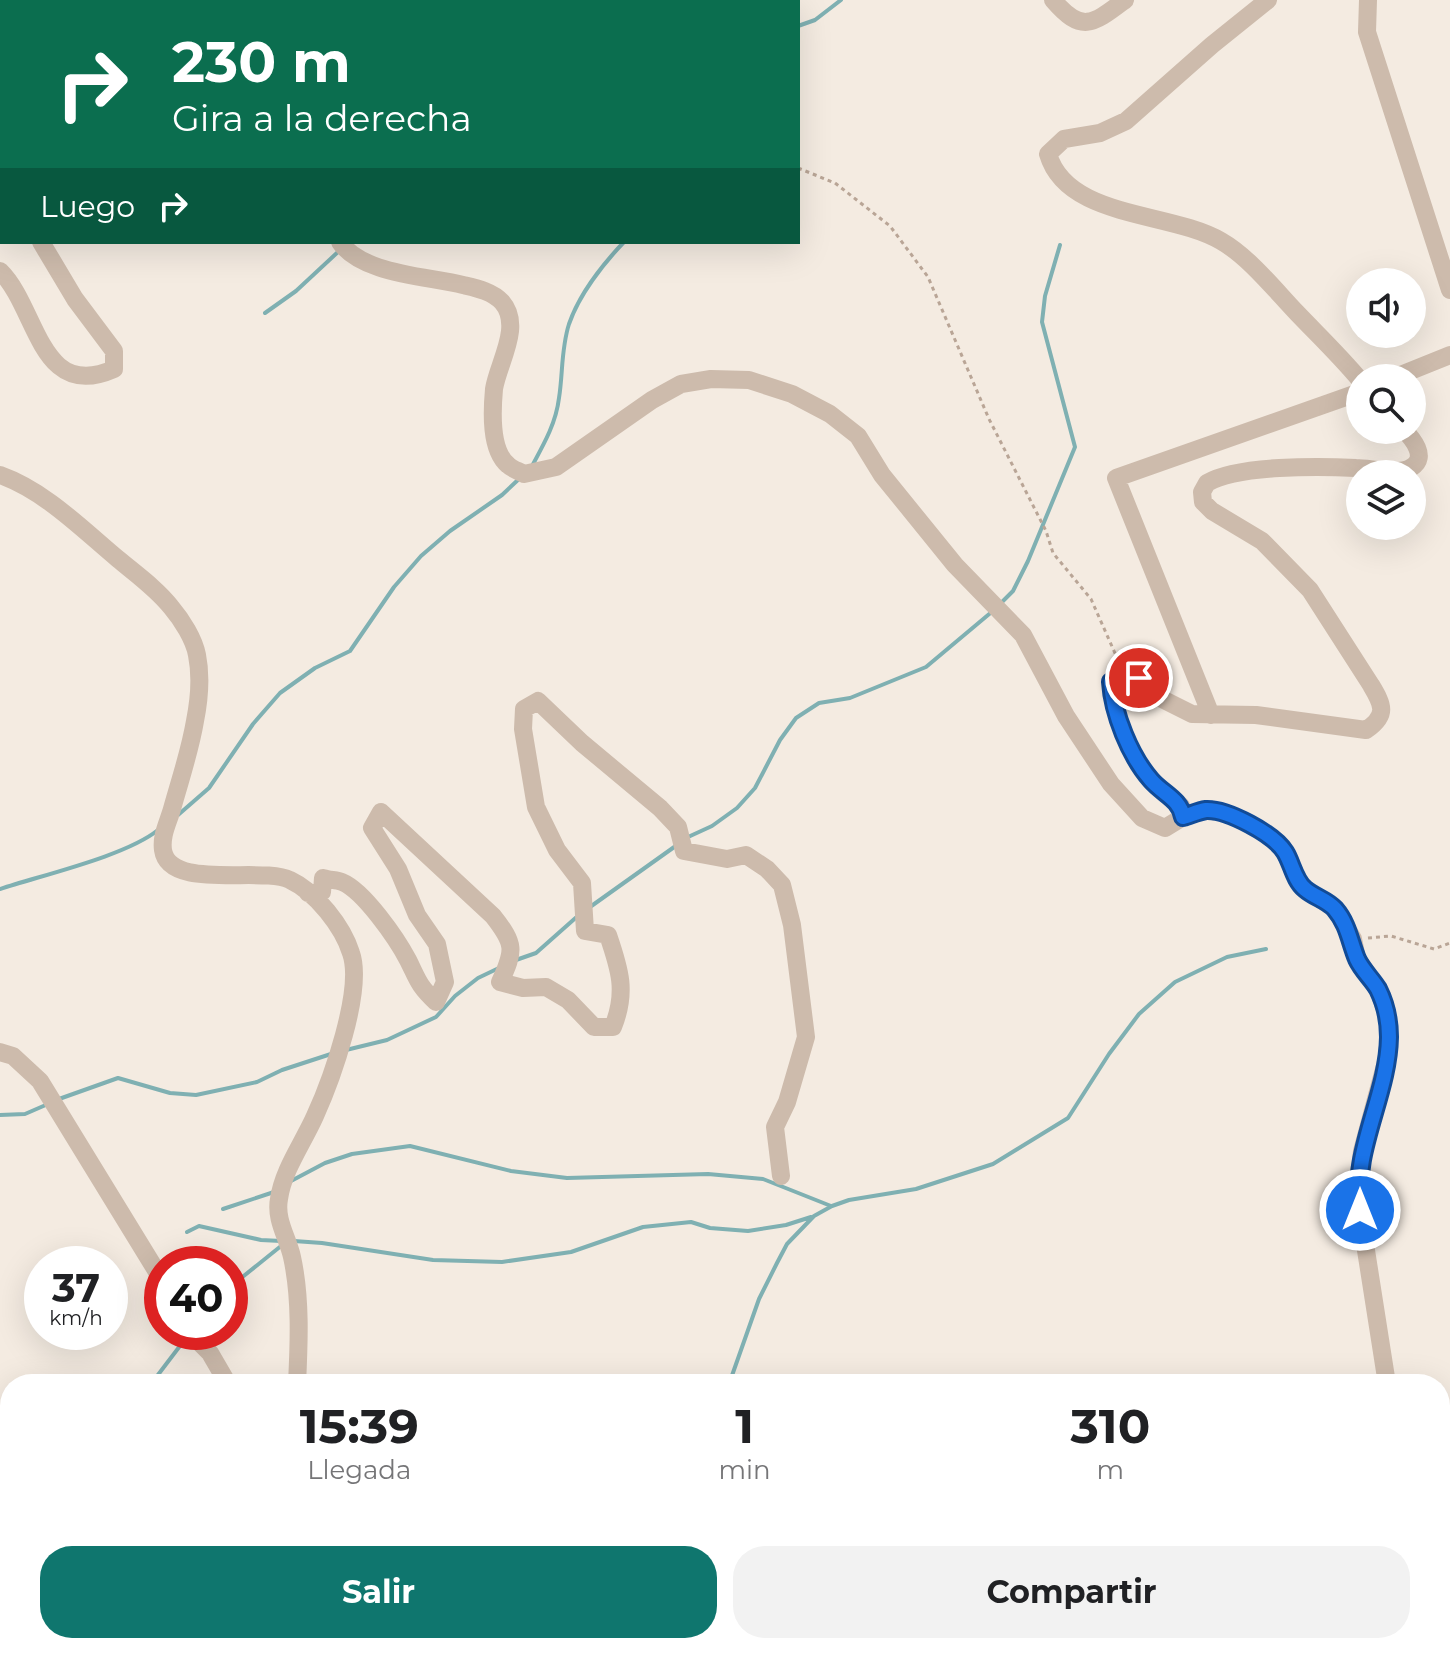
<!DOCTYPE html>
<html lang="es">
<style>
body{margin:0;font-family:Montserrat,sans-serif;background:#f2f2f2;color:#202124;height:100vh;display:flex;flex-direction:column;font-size:30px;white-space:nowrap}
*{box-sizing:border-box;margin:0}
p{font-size:26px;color:#757577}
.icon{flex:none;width:44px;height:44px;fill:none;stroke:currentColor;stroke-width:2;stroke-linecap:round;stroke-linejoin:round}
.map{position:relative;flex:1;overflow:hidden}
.drawer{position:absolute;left:0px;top:1374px;width:1450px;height:280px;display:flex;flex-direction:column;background:#fff;border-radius:32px 32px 0 0;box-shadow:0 8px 32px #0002}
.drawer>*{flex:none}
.guide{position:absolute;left:0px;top:0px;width:800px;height:244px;box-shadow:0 8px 32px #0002;background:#0b6e4f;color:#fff;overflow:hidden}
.tools{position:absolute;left:1346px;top:268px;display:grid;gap:16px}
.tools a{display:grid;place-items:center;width:80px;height:80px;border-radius:50%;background:#fff;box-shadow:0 8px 32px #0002;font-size:40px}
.speed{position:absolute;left:24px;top:1246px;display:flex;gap:16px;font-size:40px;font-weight:700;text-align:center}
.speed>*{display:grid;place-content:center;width:104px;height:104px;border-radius:50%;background:#fff;box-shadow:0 8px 32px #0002;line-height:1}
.speed small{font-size:20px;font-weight:400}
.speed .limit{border:12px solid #d22;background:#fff;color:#111}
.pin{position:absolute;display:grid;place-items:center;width:68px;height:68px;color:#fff;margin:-34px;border:4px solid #fff;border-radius:50%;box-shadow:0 2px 8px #0007}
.me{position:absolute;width:88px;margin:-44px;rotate:0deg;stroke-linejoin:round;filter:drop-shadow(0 0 6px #0008)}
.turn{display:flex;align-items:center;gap:28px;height:168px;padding:0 40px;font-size:36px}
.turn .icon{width:104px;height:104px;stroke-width:2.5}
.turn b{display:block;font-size:56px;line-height:68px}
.then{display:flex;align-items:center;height:76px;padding:0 40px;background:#0003;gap:16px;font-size:30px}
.eta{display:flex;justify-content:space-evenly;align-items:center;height:136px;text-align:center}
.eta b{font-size:48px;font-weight:700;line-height:56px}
.action{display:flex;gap:16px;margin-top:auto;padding:16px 40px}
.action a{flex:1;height:92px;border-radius:32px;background:#0f766e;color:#fff;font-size:32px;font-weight:700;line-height:92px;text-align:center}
.action a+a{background:#f2f2f2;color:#202124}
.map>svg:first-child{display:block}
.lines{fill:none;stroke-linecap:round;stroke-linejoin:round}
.stream{stroke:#7fb0b2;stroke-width:4}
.path{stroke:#b9a596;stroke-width:3;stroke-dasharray:4 4;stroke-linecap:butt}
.minor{stroke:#cdbbac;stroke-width:18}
.route-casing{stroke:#114b97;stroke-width:20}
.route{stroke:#1a73e8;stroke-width:14}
</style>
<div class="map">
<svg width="1450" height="1654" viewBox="0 0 1450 1654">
<rect width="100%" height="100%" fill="#f4ebe1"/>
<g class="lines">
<path class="stream" d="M107 2 109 0
M692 2 694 0
M798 26 815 20 841 0
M265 313 296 291 339 251
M532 466C544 444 556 423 559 398 563 373 561 349 569 324 579 295 603 264 624 242
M1000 604 1013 591 1028 561 1075 447 1042 322 1045 296 1060 245
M178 815 209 788 253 724 280 693 315 668 350 651 394 587 421 556 450 531 502 495 520 478
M688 837 712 826 737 808 755 788 780 740 796 718 819 703 850 698 926 667 994 610
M0 889C42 875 126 856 158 830
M590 907 677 845
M516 960 536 953 580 914
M346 1050 387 1040 436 1017 455 996 478 978 501 967
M59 1099 118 1078 170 1093 196 1095 257 1082 282 1070 334 1053
M0 1115 25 1114 48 1104
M291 1181 325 1163 352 1154 410 1146 511 1171 567 1178 708 1174 763 1179 831 1206
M223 1209 274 1192
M187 1232 199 1226 261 1240 281 1241
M294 1241 322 1243 433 1260 502 1262 571 1252 643 1227 691 1222 710 1228 748 1231 786 1225 811 1217
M230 1287 281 1246
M151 1384 186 1338
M729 1384 759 1299 777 1263 787 1244 814 1216 832 1206 849 1200 916 1189 993 1164 1068 1118 1109 1054 1139 1014 1175 982 1227 957 1266 949
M0 1430H10
M1440 1462 1450 1455
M0 1598 10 1597
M133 1644 144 1654
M663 1654 665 1644
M1212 1654 1222 1644"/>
<path class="path" d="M581 0 583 2
M798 168 835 183 890 226 928 277 989 419 1046 531 1053 553 1091 599 1118 660
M1368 938 1391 936 1434 949 1450 943"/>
<path class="minor" d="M131 0 134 2
M1053 0C1082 34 1093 24 1125 0
M1268 0 1212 45 1126 121 1100 133 1064 139 1048 154C1067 219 1170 211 1221 241 1249 257 1275 290 1297 313 1318 335 1340 356 1360 380
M1368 0 1367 32 1450 290
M0 181 2 183
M340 242C361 274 427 276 463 285 476 288 492 291 502 302 523 326 498 363 494 389 492 411 490 450 508 465 512 469 519 471 524 474L556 467 652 400 681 384 711 379 749 380 792 394 830 414 858 436 882 475 955 565 1023 635 1066 716 1111 784 1142 818 1165 828 1183 817 1205 810 1226 813 1261 830 1283 848 1296 877 1305 889 1335 909 1353 939 1357 958 1378 990 1387 1014 1389 1035 1387 1058 1362 1151 1357 1193 1387 1384
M0 271C38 308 39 402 114 369V351L75 299 41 242
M1393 378 1450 355
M0 475C45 491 82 529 118 559 136 574 157 589 171 607 182 620 194 639 197 655 201 675 199 701 195 721 190 751 180 780 172 809 168 823 161 835 163 850 169 891 262 866 290 880 316 892 343 927 351 953 364 990 331 1081 315 1116 303 1143 283 1170 279 1199 275 1220 288 1238 292 1257 301 1298 299 1343 297 1384
M1211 715 1116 478 1360 392
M1183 817 1181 806C1172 798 1161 790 1152 781 1130 757 1113 715 1111 682L1125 674 1139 678 1156 696 1192 714 1256 715 1366 730C1388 715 1383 705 1371 685L1310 590 1262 541 1212 511 1203 502 1202 492 1207 483C1237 465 1320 466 1356 468 1371 468 1399 476 1412 467 1428 457 1412 438 1404 430
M308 893 322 892 323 878C329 880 337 880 342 882 364 891 397 939 408 960 418 980 418 985 436 1002L445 982 437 944 417 915 398 869 372 828 381 812 493 916C515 944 515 950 500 982L523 988 546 987 568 1000 594 1027H613C627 992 620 970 608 935L585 931 582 883 557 850 536 807 523 729 524 709 538 701 582 743 660 808 678 827 684 851 727 859 746 855 767 869 782 885 792 925 806 1037 787 1102 775 1127 781 1176
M0 1052 13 1056 40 1081 162 1280
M189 1332 210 1353 228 1384
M1440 1500 1450 1499
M255 1654 266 1644"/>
</g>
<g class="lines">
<g class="route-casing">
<path id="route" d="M1139 678 1125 674 1111 682C1113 714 1130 756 1151 780 1163 794 1180 799 1183 817 1190 815 1199 811 1206 810 1227 809 1274 834 1285 852 1292 863 1294 880 1305 889 1314 897 1327 900 1335 909 1348 924 1350 942 1357 959 1362 970 1372 979 1378 989 1385 1003 1389 1021 1389 1037 1388 1096 1352 1149 1360 1210"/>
</g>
<use href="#route" class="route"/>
</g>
</svg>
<div class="tools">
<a><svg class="icon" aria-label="sound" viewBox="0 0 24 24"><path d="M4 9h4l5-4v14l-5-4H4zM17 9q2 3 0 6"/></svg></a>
<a><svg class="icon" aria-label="search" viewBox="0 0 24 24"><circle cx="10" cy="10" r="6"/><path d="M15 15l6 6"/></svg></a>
<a><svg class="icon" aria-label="layers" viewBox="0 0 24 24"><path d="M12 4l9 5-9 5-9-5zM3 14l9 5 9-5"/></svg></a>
</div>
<div class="speed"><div>37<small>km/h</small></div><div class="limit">40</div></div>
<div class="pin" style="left:1139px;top:678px;background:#d93025"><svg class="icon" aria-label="arrive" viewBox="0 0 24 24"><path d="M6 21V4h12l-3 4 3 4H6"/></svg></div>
<svg class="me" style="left:1360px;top:1210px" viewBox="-20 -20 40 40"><circle r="17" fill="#1a73e8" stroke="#fff" stroke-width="3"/><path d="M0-11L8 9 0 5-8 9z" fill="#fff"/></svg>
<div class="guide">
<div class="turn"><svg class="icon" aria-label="right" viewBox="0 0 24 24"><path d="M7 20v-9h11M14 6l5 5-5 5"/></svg><div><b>230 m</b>Gira a la derecha</div></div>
<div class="then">Luego<svg class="icon" aria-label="right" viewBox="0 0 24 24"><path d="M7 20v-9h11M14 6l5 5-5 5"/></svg></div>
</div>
<section class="drawer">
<div class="eta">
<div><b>15:39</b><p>Llegada</p></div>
<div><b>1</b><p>min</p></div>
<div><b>310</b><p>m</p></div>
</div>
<div class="action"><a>Salir</a><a>Compartir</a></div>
</section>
</div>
